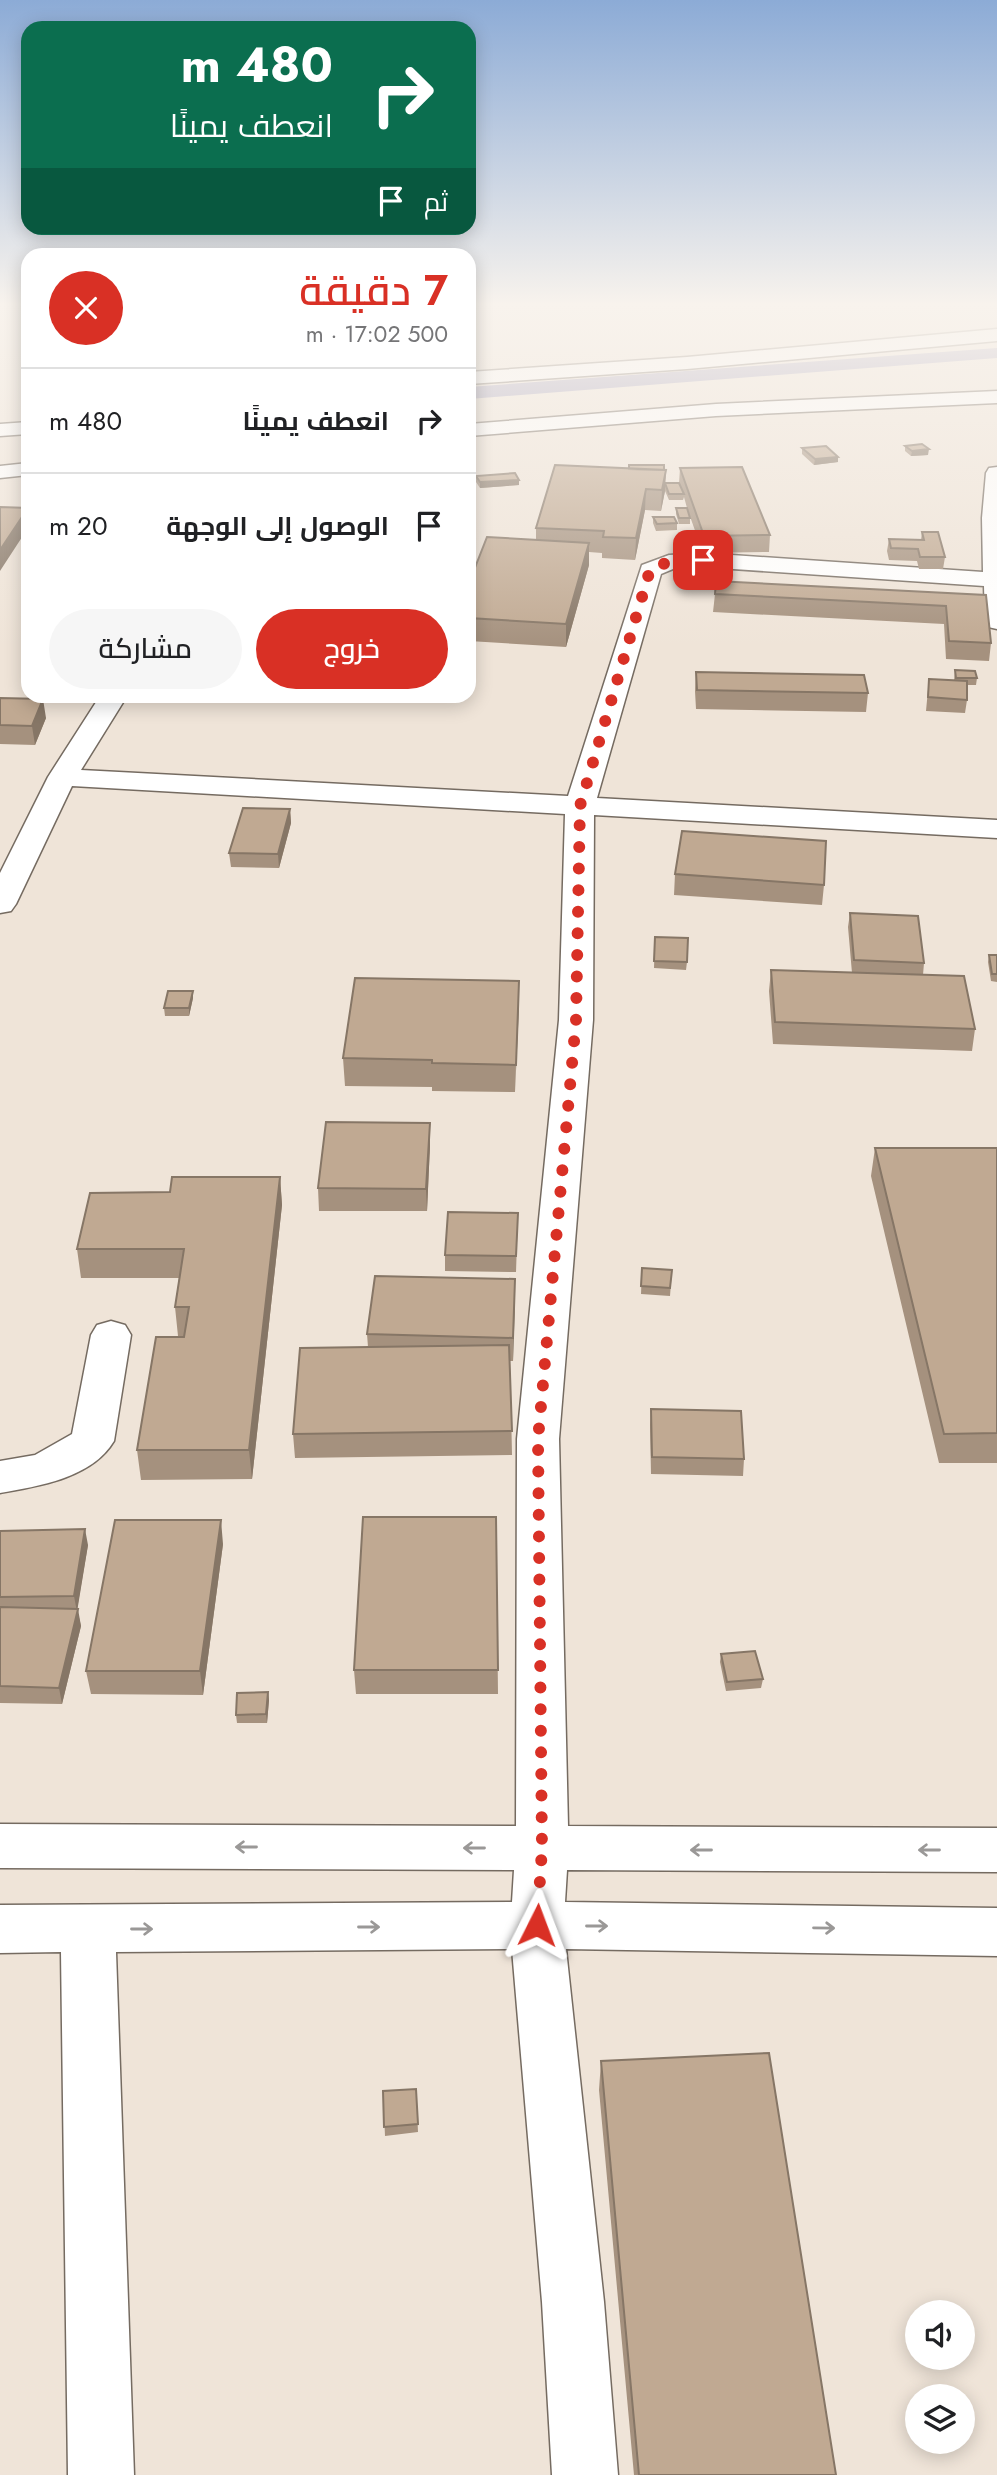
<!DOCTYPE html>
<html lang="ar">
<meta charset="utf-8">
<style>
body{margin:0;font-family:Jost,Cairo,sans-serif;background:#f6f6f6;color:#202124;direction:rtl;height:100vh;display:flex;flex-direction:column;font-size:26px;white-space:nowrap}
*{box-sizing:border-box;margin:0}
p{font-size:23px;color:#757577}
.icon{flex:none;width:38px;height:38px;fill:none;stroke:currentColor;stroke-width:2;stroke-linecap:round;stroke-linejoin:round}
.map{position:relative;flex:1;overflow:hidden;direction:ltr}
.panel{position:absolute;left:21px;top:248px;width:455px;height:455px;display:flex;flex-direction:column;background:#fff;border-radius:21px;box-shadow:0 4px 18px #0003;direction:rtl}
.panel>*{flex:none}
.guide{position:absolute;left:21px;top:21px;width:455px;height:214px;border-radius:21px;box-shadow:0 4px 18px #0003;direction:rtl;background:#0b6e4f;color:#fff;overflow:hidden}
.buttons{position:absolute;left:905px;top:2300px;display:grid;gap:14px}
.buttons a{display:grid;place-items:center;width:70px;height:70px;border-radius:50%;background:#fff;box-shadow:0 4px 18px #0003;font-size:35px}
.pin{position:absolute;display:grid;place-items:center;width:60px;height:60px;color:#fff;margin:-30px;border-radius:14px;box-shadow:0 4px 10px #0006}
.me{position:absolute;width:77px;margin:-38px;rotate:3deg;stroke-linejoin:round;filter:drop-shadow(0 0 5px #0008)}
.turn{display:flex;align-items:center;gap:24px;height:147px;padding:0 28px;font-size:32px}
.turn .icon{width:91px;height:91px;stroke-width:2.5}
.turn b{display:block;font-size:49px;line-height:60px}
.then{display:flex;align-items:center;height:66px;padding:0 28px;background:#0003;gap:14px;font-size:26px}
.round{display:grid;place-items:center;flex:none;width:74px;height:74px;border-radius:37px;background:#f6f6f6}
.overview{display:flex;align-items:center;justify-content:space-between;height:119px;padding:0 28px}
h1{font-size:42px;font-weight:600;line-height:52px;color:#d93025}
.cta{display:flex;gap:14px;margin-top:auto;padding:14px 28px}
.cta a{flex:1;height:80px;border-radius:42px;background:#d93025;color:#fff;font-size:28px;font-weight:600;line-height:80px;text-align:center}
.cta a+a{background:#f6f6f6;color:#202124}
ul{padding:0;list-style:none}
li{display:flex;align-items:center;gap:21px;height:105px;padding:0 28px;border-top:2px solid #e0e0e0}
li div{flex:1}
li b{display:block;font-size:26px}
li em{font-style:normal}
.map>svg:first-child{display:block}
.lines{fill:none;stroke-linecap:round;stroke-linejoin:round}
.canal{fill:#a29ebb;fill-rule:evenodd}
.minor-casing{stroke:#756b61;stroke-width:3}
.minor{fill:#fff;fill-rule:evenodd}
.wall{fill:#a5917e}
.shaded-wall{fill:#867666}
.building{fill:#c0a992;stroke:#867666;stroke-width:2}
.oneway{stroke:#9a9897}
.route{stroke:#d93025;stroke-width:12;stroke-dasharray:0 21.6}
</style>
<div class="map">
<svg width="997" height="2475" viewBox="0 0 997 2475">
<rect width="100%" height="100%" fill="#efe4d8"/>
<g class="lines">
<path class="canal" d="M997 348V358L469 399V387Z"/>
<g class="minor-casing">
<path id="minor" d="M997 329V341L687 369 469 384V372L687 357Z
M997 391V403L716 416 469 436V424L716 404Z
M28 422V434L0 436V424Z
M28 463V475L0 478V466Z
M997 467V629L988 627 985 622 984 586 703 567 673 569 661 574 597 798 997 820V838L594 815 593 1020 559 1439 568 1826 997 1828V1872L567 1870 565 1902 997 1908V1956L566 1949 604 2302 618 2475H552L542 2302 512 1949 116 1952 134 2475H68L61 1952 0 1953V1905L512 1902 514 1870 0 1868V1824L516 1826 517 1439 559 1020 565 814 72 786 16 904 11 911 0 913V873L48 777 100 696H127L81 770 568 796 642 565 669 555 703 553 983 572 982 518 986 473 989 468Z
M111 1321 125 1325 131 1335 114 1441C92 1478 39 1486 0 1493V1461L35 1455 72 1434 91 1335 97 1325Z"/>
</g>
<use href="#minor" class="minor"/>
</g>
<path class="wall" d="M905 446 928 455 911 456 905 451Z
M802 448 838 462 814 465 802 454Z
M680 468 770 535 769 552 703 553 687 508 690 518V524H679L676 514V508H687L684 497 683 500H669L665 491 661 511 645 510 635 560 602 558V553L589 552V565L566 647 469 641V583L536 540V528L664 470H666L665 483H679Z
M476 476 519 485 480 488 476 482Z
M653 517 677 523V530L656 531 653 523Z
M922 532 945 557 943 569H919L917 561 889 560 887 551 889 539 921 540Z
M715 594 986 595 991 643 989 661 946 659 944 624 713 612Z
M955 670 977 678 976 685H967V700L965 713 926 711 929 679 954 681Z
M696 672 868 693 866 712 696 709 695 691Z
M0 698 46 718 35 745 0 744Z
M290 809 291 823 279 868 231 867 229 853Z
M675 874 824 885 822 905 674 895Z
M850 913 924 963 923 975 975 1029 972 1051 773 1044 769 991 771 970 852 973 848 927Z
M655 937 687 962 686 970 654 968Z
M989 955H997V982L991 981 988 962Z
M519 981 515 1092 432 1091V1087L345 1086 343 1058Z
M193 998 189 1016H165L164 1008Z
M430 1123V1145L427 1211H319L318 1188Z
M875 1148H997V1463H939L871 1176Z
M280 1177 282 1205 252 1479 141 1480 137 1450 184 1337 178 1336 175 1307 179 1278H81L77 1249 170 1192Z
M518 1213 516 1272 445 1271V1255Z
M642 1268 672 1270 670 1296 641 1294Z
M515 1279 513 1361H510L512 1455 295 1458 293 1434 368 1347 367 1334Z
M651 1409 744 1459 743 1476 651 1474 650 1425Z
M496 1517 498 1694H356L354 1670Z
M0 1531 88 1545 77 1609 81 1626 62 1704 0 1703Z
M223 1544 203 1695 91 1694 86 1671Z
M721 1654 763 1679 761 1688 726 1691 720 1662Z
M268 1692 269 1700 267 1723H237L236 1715Z
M601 2061 836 2475H634L599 2090Z
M416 2089 418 2132 385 2136 383 2091Z"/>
<path class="shaded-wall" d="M929 449 928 455 911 456 912 451Z
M838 457V462L814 465 815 459Z
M666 470 665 491 661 511 662 490Z
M519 480V485L480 488V482Z
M646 489 645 510 635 560 636 538Z
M28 508V528L0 571V550Z
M589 543V565L566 647V624Z
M43 699 46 718 35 745 32 726Z
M290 809 291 823 279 868 278 854Z
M519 981V1007L515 1092 516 1065Z
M193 991V998L189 1016V1008Z
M430 1123V1145L427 1211 426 1189Z
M280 1177 282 1205 252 1479 249 1450Z
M515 1279V1302L513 1361V1338Z
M221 1520 223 1544 203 1695 200 1671Z
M85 1529 88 1545 77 1612 74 1596Z
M78 1609 81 1626 62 1704 59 1688Z
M268 1692 269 1700 267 1723 266 1714Z"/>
<path class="building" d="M922 444 929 449 912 451 905 446Z
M826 446 838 457 815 459 802 448Z
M555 465 666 470 662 490 646 489 636 538 603 537 604 531 536 528Z
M629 465H664V470L629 469Z
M742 467 770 535 704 536 680 468Z
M515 473 519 480 480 482 476 476Z
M665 483H679L684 494H669Z
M0 507 28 508 0 550Z
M676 508H687L690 518H679Z
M653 517H674L677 523 657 524Z
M922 532H938L945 557H920L918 549 891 548 889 539 924 540Z
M487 537 589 543 566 624 469 618V583Z
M716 581 986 595 991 643 949 641 946 606 715 594Z
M955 670 975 671 977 678H956Z
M696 672 864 675 868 693 697 690Z
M929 679 967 681V700L928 697Z
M0 698 43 699 32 726 0 725Z
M243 808 290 809 278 854 229 853Z
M682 831 826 841 824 885 675 874Z
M850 913 918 916 924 963 854 960Z
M655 937 688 938 687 962 654 961Z
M989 955H997V974H992Z
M771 970 964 976 975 1029 775 1022Z
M355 978 519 981 516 1065 432 1063V1060L343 1058Z
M168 991H193L189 1008H164Z
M326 1122 430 1123 426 1189 318 1188Z
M875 1148H997V1433L944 1434Z
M172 1177H280L249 1450H137L156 1337H184L189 1307H175L184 1249H77L90 1193 170 1192Z
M448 1212 518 1213 516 1256 445 1255Z
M642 1268 672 1270 670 1288 641 1286Z
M375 1276 515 1279 513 1338 367 1334Z
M509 1345 512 1431 293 1434 300 1348Z
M651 1409 741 1411 744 1459 652 1457Z
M363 1517H496L498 1670H354Z
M115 1520H221L200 1671H86Z
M85 1529 74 1596 0 1597V1531Z
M0 1607 78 1609 59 1688 0 1686Z
M755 1651 763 1679 727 1682 721 1654Z
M268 1692 266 1714 236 1715 237 1693Z
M769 2053 836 2475H639L601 2061Z
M416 2089 418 2124 384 2127 383 2091Z"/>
<defs><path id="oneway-shaft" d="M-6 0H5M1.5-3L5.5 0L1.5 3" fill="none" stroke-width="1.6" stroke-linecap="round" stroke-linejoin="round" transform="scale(1.75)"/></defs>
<g class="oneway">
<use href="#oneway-shaft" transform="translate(246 1847) rotate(-180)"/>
<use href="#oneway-shaft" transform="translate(474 1848) rotate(-180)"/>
<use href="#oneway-shaft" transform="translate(701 1850) rotate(-180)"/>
<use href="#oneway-shaft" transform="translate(929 1850) rotate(-180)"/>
<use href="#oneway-shaft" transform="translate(597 1926)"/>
<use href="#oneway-shaft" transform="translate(369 1927)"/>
<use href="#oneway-shaft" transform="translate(824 1928) rotate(1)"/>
<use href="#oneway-shaft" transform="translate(142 1929)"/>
</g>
<linearGradient id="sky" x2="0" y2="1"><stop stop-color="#8cabd6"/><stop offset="0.47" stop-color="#f8f3ed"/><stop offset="1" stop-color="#f8f3ed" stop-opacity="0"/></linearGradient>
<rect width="997" height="648" fill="url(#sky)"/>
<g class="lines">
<path class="route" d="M537 1925 542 1849 538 1439 576 1020 580 806 650 570 668 562 703 560"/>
</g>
</svg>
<div class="buttons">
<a><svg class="icon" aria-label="sound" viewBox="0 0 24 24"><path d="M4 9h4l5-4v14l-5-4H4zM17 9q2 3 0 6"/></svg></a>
<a><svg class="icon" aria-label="layers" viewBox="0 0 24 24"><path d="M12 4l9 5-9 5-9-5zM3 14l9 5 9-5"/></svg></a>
</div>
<div class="pin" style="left:703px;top:560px;background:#d93025"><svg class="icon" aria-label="arrive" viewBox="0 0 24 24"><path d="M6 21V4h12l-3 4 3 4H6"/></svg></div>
<svg class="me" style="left:537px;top:1925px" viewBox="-20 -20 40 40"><path d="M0-17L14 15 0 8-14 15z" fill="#d93025" stroke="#fff" stroke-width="4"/></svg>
<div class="guide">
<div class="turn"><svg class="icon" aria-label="right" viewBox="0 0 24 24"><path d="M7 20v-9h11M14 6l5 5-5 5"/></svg><div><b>480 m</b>انعطف يمينًا</div></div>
<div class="then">ثم<svg class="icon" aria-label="arrive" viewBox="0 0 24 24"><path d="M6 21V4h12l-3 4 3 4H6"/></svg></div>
</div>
<section class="panel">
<div class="overview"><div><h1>7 دقيقة</h1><p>500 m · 17:02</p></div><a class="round" style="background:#d93025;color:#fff"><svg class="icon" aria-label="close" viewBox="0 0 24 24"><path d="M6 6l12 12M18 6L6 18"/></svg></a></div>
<ul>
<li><svg class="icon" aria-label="right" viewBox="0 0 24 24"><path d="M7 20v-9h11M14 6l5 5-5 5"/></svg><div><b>انعطف يمينًا</b></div><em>480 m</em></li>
<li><svg class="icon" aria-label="arrive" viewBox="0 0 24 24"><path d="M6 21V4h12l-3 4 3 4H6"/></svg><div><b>الوصول إلى الوجهة</b></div><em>20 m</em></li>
</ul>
<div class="cta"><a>خروج</a><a>مشاركة</a></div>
</section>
</div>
